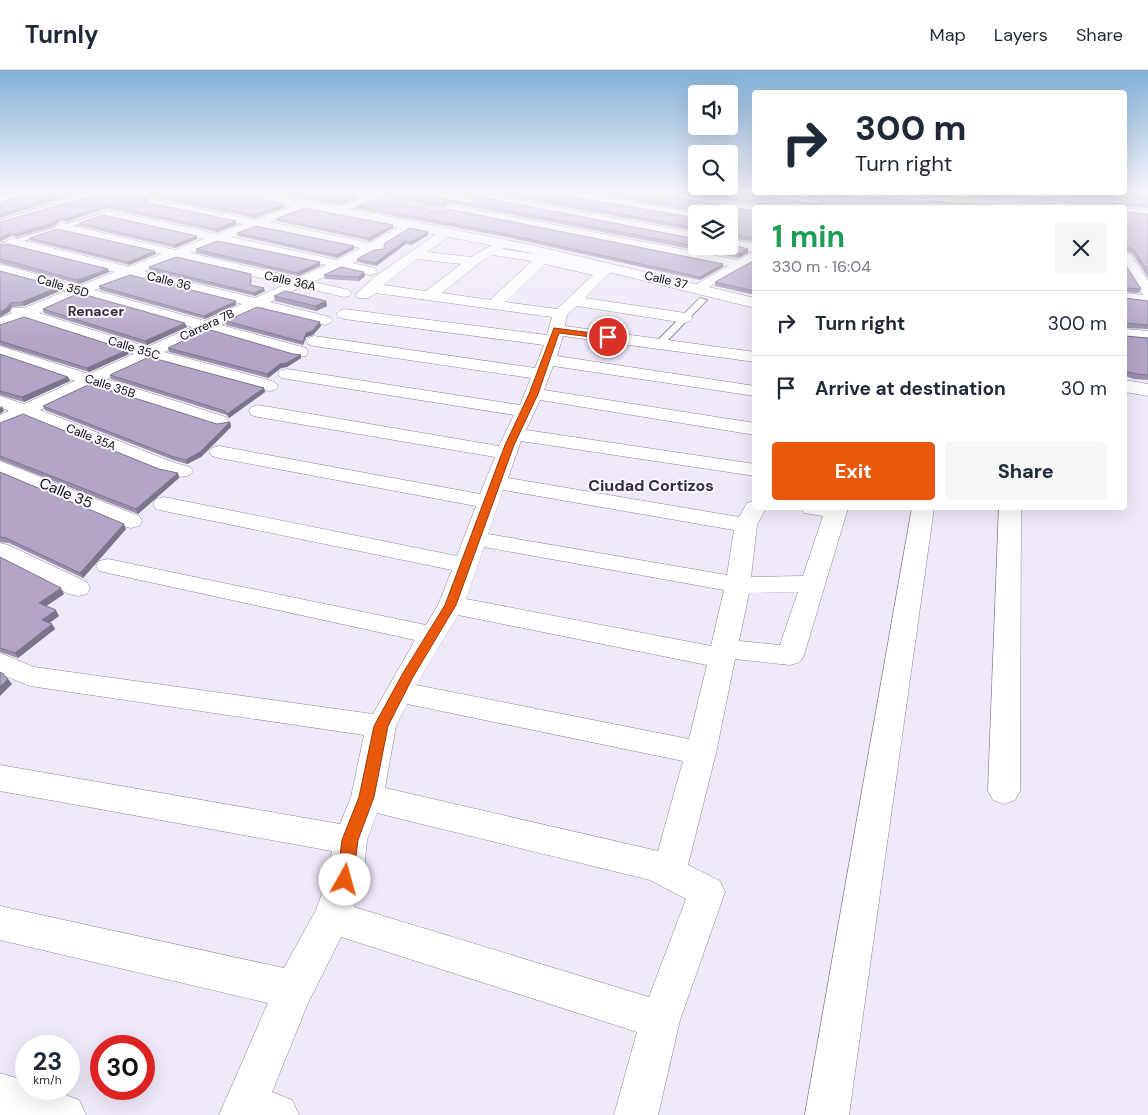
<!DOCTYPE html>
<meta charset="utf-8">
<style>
body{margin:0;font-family:"DM Sans",sans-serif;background:#f6f6f7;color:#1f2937;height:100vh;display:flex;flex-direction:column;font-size:19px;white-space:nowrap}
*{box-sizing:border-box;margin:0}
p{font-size:16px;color:#747a83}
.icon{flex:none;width:28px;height:28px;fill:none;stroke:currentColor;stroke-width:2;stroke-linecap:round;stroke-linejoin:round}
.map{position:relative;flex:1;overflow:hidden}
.drawer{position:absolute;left:752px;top:135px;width:375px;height:305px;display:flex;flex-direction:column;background:#fff;border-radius:5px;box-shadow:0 5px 20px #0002}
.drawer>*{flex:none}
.hud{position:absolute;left:752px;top:20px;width:375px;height:105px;border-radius:5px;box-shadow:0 5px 20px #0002;background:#fff;color:#1f2937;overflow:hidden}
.fabs{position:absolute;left:688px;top:15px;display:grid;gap:10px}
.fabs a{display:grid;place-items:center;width:50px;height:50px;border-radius:5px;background:#fff;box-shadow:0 5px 20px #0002;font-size:25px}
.speed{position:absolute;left:15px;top:965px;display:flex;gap:10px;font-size:25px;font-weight:700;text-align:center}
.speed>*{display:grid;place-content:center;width:65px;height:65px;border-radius:50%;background:#fff;box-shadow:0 5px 20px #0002;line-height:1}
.speed small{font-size:12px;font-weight:400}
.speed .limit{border:8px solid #d22;background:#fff;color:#111}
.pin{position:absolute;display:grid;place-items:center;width:42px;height:42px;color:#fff;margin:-21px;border:2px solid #fff;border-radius:50%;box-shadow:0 1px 5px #0007}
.me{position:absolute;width:55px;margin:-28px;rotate:7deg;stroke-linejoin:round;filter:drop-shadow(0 0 4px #0008)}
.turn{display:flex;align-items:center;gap:18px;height:105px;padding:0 20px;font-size:22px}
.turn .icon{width:65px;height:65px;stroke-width:2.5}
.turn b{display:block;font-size:35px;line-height:42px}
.round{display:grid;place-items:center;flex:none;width:52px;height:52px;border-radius:5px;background:#f6f6f7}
.overview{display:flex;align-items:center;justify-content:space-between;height:85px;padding:0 20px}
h1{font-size:30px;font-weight:700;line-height:38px;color:#1e9e55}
.primary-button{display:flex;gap:10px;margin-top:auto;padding:10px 20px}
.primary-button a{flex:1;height:58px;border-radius:5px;background:#ea580c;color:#fff;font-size:20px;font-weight:700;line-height:58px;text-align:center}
.primary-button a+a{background:#f6f6f7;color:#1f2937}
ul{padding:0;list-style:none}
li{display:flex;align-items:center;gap:15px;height:65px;padding:0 20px;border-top:1px solid #e0e1e3}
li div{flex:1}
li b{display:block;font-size:19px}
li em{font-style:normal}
header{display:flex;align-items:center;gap:30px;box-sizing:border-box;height:70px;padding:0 25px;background:#fff;border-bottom:1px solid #e0e1e3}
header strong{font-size:24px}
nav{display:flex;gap:28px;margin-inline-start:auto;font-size:18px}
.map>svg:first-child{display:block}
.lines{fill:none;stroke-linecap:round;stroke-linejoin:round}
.lane-casing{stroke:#8c8595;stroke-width:2}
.street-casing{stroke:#8c8595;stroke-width:1}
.secondary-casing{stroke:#8c8595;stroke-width:1}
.lane{fill:#fff;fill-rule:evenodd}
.street{fill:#fff;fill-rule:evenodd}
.secondary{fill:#fff;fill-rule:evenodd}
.wall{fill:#9a8eac}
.shaded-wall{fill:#7d748c}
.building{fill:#b3a5c8;stroke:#7d748c}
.route{fill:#ea580c;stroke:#983908}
.labels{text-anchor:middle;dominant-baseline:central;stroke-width:4;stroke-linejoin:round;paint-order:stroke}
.far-street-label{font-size:12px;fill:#0d0b11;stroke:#faf7fe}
.far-neighbourhood-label{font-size:14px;font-weight:bold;fill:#322d3a;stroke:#faf7fe}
.street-label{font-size:15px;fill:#0d0b11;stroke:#faf7fe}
.neighbourhood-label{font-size:16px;font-weight:bold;fill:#322d3a;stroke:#faf7fe}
</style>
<header>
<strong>Turnly</strong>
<nav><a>Map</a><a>Layers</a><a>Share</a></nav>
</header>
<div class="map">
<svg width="1148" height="1045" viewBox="0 0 1148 1045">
<rect width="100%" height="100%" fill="#efe8f9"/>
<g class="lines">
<g class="lane-casing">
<path id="lane" d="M336 122H350L447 141 444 143Z
M59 132 61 135 0 154V150Z
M107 142 109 145 0 178V174Z
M700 228 707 230 662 276H656V272Z"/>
</g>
<g class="street-casing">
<path id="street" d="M21 122H39L0 135V128Z
M88 122H106L105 124 59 137 53 134 55 132Z
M379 122H395L341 143 337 144 331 141 333 139Z
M414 122H438L472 129 474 131 468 134 419 125Z
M550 122H575L696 143V150L555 125Z
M736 122H767L816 130 822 133 816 136 741 125Z
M872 122 1071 135 1076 138H1007L826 126 821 123Z
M480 123 696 163V171L476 128 474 126 476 124Z
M671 123 755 137 759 138H755V143L667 128 665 126 667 124Z
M151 129 255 150 305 132 309 133 311 135 309 137 270 152 370 173 408 152 412 151 418 155 383 176 384 178 383 181H374L352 193 375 198 377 201 375 204 370 205 341 199 314 212 349 220 351 223 349 226 344 227 301 217 270 232 330 247 333 250 330 253 325 255 258 238 221 255 306 278 308 282 306 286H294L208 261 164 282 275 312 278 316 275 320 269 321 150 289 106 309 226 347 228 351 226 355 219 357 212 355 92 316 40 340 175 393 190 397 193 401 190 405 183 407 162 402 25 347 0 358V345L9 341 0 337V326L24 334 75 311 0 286V276L89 304 134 284 26 249 0 259V248L12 243 10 241 13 238H24L66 221 0 202V194L79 216 115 202 8 175 6 172 12 168 129 197 162 184 57 160 55 157 61 153 175 180 204 169 107 148 101 144 107 140 217 164 243 154 147 134 145 132ZM257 157 360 178 337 190 231 167ZM219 172 326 195 298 208 190 183ZM177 188 286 214 255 228 144 201ZM131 206 242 234 205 251 94 220ZM80 225 192 257 147 277 39 243Z
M451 135 738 190 753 182 727 176H729V169L755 174V191L700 222 695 221 693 218 695 215 728 196 447 140 445 138 447 136Z
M1125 138 1148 140V146L1125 144Z
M443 161 447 162 449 165 447 168 427 182 471 187 503 169 509 173 502 179 542 185 600 198 609 193 616 197 585 228 685 243 690 245 693 248 690 251 685 253 577 236 567 245 565 256 755 282V292L563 266 557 286 755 316V326L553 296 544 320 755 353V365L540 330 526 360 755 394V406L521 371 508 408 739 447 747 433 755 431V438H766L757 455 751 507 803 506 823 446 804 443 801 438H848L804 585 800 592 790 595 735 589 716 683 688 795 720 811 725 822 680 950 658 1045H614L637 962 341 867 308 933 272 1022 292 1030 299 1045H219L268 933 0 870V836L284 898 316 840 327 810 332 781 0 721V695L340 754 351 727 364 665 30 616 0 604V583L34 597 373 644 415 570 108 503 99 501 96 496 99 491 108 489 426 555 438 535 452 500 164 441 156 439 153 434 156 429 164 427 457 486 476 436 219 388 212 386 209 382 212 378 219 376 480 424 495 387 258 347 251 345 249 341 251 337 258 335 499 376 514 345 287 309 281 308 278 304 281 300 287 299 520 335 531 308 314 276 308 274 306 271 308 268 314 266 535 298 544 275 344 249 339 247 336 244 339 241 344 239 547 265 552 247 376 223 368 228H358L356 225 358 222 376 206 439 162ZM492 185 532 191 490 230 442 223 478 194ZM417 189 461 194 426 221 383 215ZM545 194 593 205 557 239 505 232ZM503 420 734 460 727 505 488 464ZM484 477 724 520 711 576 466 529ZM798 522 780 575 739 571 749 523ZM458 545 707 595 689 669 416 615ZM407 634 683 691 658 781 385 718 396 656ZM377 743 650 810 686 829 649 927 354 837 363 810 367 770Z
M1125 183 1130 184 1148 211V234L1125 231V223L1143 225 1125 197Z
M1125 259 1148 261V271L1125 269Z
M0 391 139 446 142 451 139 456 131 458 123 456 0 404Z
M912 438H934L849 1045H805Z
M999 438H1021L1020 721 1015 730 1004 734 993 730 988 721Z
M0 473 8 475 87 512 90 518 87 524 78 526 69 524 0 489Z
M0 1003 26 1011V1019H50L79 1030 86 1045H0Z"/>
</g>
<g class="secondary-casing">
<path id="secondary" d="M248 122H263L531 175 755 228V238L531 183 263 131Z
M1125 310 1148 314V326L1125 322Z"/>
</g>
<use href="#lane" class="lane"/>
<use href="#street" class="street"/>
<use href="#secondary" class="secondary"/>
</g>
<path class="wall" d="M105 122H249L261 129 284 134 285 137 255 148 151 127 144 131 145 132 236 151V155L217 162 107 138 66 152 60 151 54 156 16 167 11 166 0 152Z
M274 122H344L357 128 338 135Z
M448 122H476L475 123 473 127Z
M486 122H553L555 124 696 148V161Z
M587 122H669L665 124 666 126 755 141V172L729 168V144H698L697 142Z
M678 122H739L741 124 816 134 821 132 816 128 782 122H823L826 125 1008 136H1076L1072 133 908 122H1148V138L1125 136V138H757L758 136 755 135Z
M386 124H418L467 133 748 179V183L738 188 451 133 446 135 443 138 387 127Z
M357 136 723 197 700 210 506 167 357 139Z
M1125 142 1148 144V208L1132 183 1125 181Z
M276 149 393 158 370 171 277 151Z
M79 153 197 169 175 178 80 156Z
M428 162V165L411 175 406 174 376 196 357 192V189Z
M237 163 354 176V179L337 188 238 166Z
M29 168 156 184 129 195 31 171Z
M0 175 108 199 109 202 79 214 0 193Z
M196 179 320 192V196L298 206 196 183Z
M755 190V225L715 216V212Z
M1125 194 1141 219 1139 223 1125 222V228L1148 231V259L1126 258 1125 266 1148 268V310L1134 309 1125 306Z
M149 197 252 208 251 215 265 221 255 226 150 201Z
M0 201 59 217 60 221 24 236 12 237 9 242 0 247Z
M324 205 365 206 359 211 325 209Z
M99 216 236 235 205 249 100 220Z
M274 226 326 231 327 236 316 241 275 231Z
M43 239 187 257 147 275 44 243Z
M226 251 321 256 313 265 306 267 303 275 226 255Z
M0 255 129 284 89 302 0 275Z
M168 278 301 285V288L287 297 281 298 268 308 169 282Z
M0 284 68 307 70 311 24 332 0 325Z
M110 305 264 318 265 322 229 348 227 345 111 309Z
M43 336 217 354 230 352 231 357 201 387 187 394 176 391 45 340Z
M0 353 159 399 178 403 179 408 138 444 0 390Z
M0 402 126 459 83 508 9 473 0 472Z
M0 487 64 524 46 536 59 546 49 553 52 554 55 559 18 588 0 582Z"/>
<path class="shaded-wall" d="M0 122H13L0 126Z
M69 122H81L0 148V144Z
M150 124 151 127 143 132 142 128Z
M357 125V128L338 135V132Z
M451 130V133L446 135 443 138V135L445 131Z
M284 134 285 137 255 148 254 145Z
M106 135 107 138 66 152 65 149Z
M59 148 60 151 54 156 16 167 15 164Z
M236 151V155L217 162 216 159Z
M393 155V158L370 171 369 168Z
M428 162V165L411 175V172Z
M9 163 11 166 0 172V168Z
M197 166V169L175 178 174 175Z
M405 171 406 174 376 196 375 193Z
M354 176V179L337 188 336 185Z
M748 179V183L738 188V184Z
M155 181 156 184 129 195 128 192Z
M320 192V196L298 206 297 203Z
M723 194V197L700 210V207Z
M108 199 109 202 79 214 77 210Z
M364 202 365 206 359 211 358 207Z
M59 217 60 221 24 236 22 232Z
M264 218 265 221 255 226 254 223Z
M236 231V235L205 249 204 246Z
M326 231 327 236 316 241 315 236Z
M10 233 12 237 9 242 0 247V242Z
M320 252 321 256 313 265 306 267 303 275V272L306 263Z
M185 253 187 257 147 275 145 271Z
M127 280 129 284 89 302 87 298Z
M301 285V288L287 297 281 298 268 308 267 304 280 294Z
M68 307 70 311 24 332 22 327Z
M264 318 265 322 229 348 227 344Z
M2 336 4 341 0 344V338Z
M230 352 231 357 201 387 187 394 186 390Z
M178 403 179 408 138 444 136 439Z
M124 454 126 459 83 508 80 503Z
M61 518 64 524 42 539 39 533Z
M56 540 59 546 45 556 42 550Z
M52 554 55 559 18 588 15 583Z
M8 609 12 614 0 626V617Z"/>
<path class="building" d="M33 122H69L0 144V133Z
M105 122H249L261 129 284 134 254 145 150 124 142 128 145 132 236 151 216 159 106 135 65 149 59 148 52 153 15 164 9 163 0 168V152Z
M290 122H344L357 125 338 132Z
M391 122H416L418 124 467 133 475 129V126L696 169V176H729V174L748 179 738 184 451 130 445 131 443 135 386 124Z
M464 122H473L472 124Z
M504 122H553L555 124 696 148V158Z
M606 122H664L666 126 755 141V168L729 164V144H698V138Z
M698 122H739L741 124 816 134 824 130 817 125 802 122H823L826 125 1008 136H1079L1078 133 1073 130 958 122H1148V135L1126 133 1124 135 1125 138H757V136L761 135 756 132Z
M375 129 443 142 448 139 723 194 700 207 506 164 357 136Z
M304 138 393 155 369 168 276 149Z
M1125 142 1148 144V201L1133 179 1127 177 1125 179Z
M103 145 197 166 174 175 79 153Z
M256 156 354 176 336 185 237 163Z
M410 158 428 162 411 172 405 171 375 193 357 189 374 180 384 179 385 173Z
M57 159 155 181 128 192 29 168Z
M218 171 320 192 297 203 196 179Z
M8 174 108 199 77 210 0 189V175Z
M176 187 251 204 250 215 264 218 254 223 149 197Z
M755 190V221L715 212Z
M1125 194 1141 219 1125 218V228L1148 231V255L1126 253 1125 266 1148 268V305L1136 304 1125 301Z
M341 197 364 202 358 207 324 205Z
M0 201 59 217 22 232 10 233 7 238 0 242Z
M130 205 236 231 204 246 99 216Z
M285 221 326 231 315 236 274 226Z
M79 223 185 253 145 271 43 239Z
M257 237 320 252 312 261 306 263 303 272 226 251Z
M24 247 127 280 87 298 0 271V255Z
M207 259 293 284 301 285 286 293 280 294 267 304 168 278Z
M0 284 68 307 22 327 0 321Z
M149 287 264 318 227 344 225 341 110 305Z
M90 314 217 354 230 352 200 382 186 390 174 387 43 336Z
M23 344 159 399 178 403 136 439 0 386V353Z
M0 402 124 454 80 503 6 468 0 467Z
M0 487 61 518 39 533 56 540 42 550 52 554 15 583 0 578Z
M0 602 4 604 3 605 8 609 0 617Z"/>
<linearGradient id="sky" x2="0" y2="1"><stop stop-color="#81b0d8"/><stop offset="0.45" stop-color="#f8f5fc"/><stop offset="1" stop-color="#f8f5fc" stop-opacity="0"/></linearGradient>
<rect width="1148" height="269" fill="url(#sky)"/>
<path class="route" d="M554 258 608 265 611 267 608 269 559 263 538 324 514 375 456 535 413 607 388 656 374 727 358 770 353 810 351 815 345 817 339 815 337 810 342 770 359 727 374 656 403 603 445 535 505 375 529 324Z"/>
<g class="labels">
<g class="far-street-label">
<text transform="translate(666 210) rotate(13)">Calle 37</text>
<text transform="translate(169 211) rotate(14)">Calle 36</text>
<text transform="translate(290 211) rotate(13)">Calle 36A</text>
<text transform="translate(63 216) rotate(16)">Calle 35D</text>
<text transform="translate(207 255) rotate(-25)">Carrera 7B</text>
<text transform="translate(134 278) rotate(17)">Calle 35C</text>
<text transform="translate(110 316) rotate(18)">Calle 35B</text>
<text transform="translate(91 367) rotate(22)">Calle 35A</text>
</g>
<g class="far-neighbourhood-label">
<text x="96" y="241">Renacer</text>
</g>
<g class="street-label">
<text transform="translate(66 423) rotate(23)">Calle 35</text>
</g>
<g class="neighbourhood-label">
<text x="651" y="415">Ciudad Cortizos</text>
</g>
</g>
</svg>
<div class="fabs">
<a><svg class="icon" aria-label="sound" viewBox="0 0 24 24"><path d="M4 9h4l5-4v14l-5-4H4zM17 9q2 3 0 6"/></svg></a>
<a><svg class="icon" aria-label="search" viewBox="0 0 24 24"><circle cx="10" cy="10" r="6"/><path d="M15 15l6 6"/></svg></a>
<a><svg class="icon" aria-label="layers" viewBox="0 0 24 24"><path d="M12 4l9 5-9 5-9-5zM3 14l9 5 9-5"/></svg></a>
</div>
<div class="speed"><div>23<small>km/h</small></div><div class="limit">30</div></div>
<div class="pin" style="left:608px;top:267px;background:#d93025"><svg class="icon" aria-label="arrive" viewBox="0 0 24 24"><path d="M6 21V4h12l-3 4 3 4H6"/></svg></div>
<svg class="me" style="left:345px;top:810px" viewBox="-20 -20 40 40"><circle r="19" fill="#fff"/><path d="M0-13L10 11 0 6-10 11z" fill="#ea580c"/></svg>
<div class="hud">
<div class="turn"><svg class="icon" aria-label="right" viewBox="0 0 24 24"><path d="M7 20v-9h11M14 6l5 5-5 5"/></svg><div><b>300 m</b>Turn right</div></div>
</div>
<section class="drawer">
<div class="overview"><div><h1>1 min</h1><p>330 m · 16:04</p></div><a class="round"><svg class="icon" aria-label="close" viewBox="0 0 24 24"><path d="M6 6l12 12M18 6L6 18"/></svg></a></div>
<ul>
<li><svg class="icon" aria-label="right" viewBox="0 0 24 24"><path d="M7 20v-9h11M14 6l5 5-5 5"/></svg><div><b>Turn right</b></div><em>300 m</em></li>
<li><svg class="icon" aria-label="arrive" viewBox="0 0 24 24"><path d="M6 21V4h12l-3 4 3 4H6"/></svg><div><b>Arrive at destination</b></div><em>30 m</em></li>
</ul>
<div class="primary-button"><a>Exit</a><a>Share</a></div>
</section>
</div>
